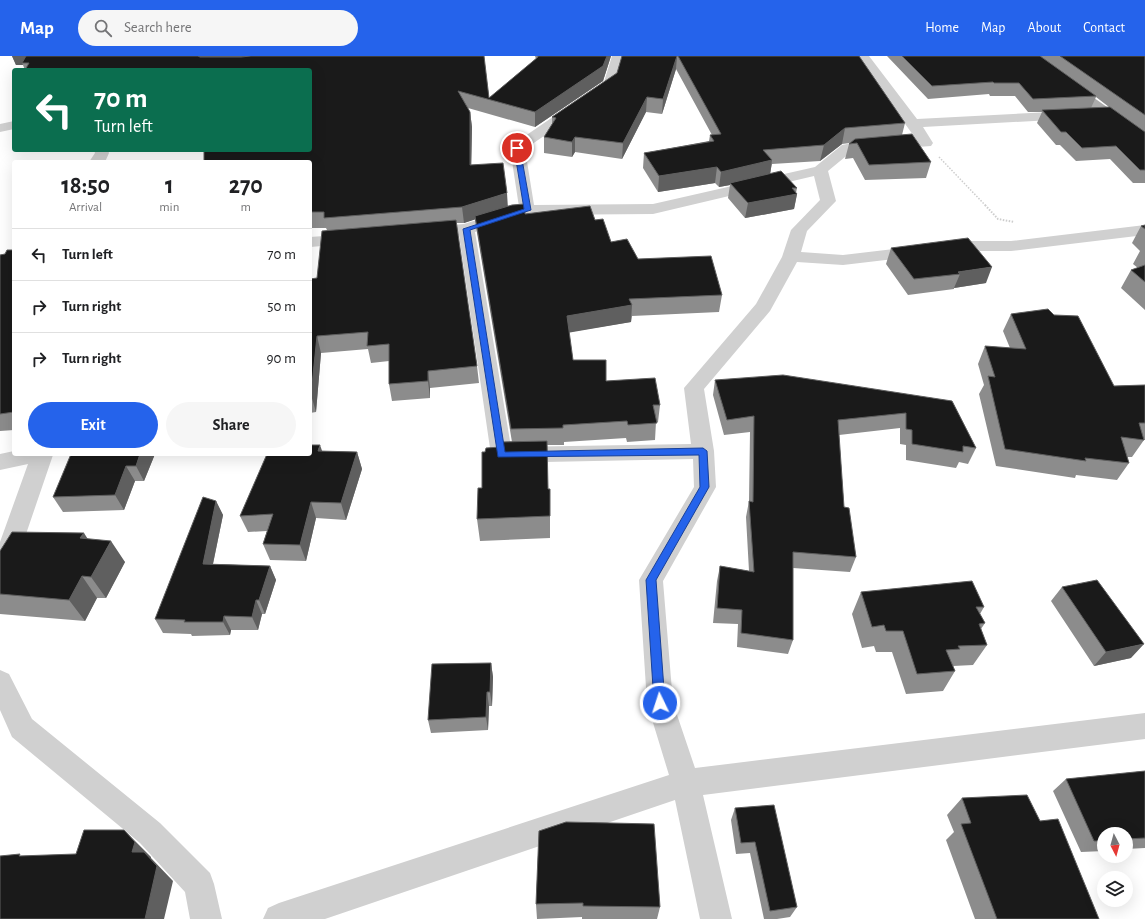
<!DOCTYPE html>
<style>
body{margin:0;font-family:"Alegreya Sans",sans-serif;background:#f6f6f6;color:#202124;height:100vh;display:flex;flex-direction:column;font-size:15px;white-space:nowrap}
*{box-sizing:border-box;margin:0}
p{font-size:13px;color:#757577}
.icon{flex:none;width:22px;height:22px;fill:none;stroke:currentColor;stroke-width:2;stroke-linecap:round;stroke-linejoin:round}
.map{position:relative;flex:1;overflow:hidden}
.sheet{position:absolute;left:12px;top:104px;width:300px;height:296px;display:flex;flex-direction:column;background:#fff;border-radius:4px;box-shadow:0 4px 16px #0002}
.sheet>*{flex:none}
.top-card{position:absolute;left:12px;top:12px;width:300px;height:84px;border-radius:4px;box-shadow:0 4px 16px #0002;background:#0b6e4f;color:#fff;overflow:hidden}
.needle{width:26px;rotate:174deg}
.tools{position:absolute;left:1097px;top:771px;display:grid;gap:8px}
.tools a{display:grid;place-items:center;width:36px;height:36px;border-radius:50%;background:#fff;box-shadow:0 4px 16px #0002;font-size:20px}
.pin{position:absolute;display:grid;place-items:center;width:34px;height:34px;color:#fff;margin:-17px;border:2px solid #fff;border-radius:50%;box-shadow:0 1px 4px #0007}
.me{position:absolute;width:44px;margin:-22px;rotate:356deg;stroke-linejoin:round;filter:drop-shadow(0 0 3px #0008)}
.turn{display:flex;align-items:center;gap:14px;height:84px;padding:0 16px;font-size:18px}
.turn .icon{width:52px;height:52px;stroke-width:2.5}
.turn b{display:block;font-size:28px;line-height:34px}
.eta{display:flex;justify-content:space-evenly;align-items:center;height:68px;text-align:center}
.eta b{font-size:24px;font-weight:600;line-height:28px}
.action{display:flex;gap:8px;margin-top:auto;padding:8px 16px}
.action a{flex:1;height:46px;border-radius:24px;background:#2563eb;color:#fff;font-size:16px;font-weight:600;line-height:46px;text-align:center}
.action a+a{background:#f6f6f6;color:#202124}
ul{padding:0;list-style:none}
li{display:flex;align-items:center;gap:12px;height:52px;padding:0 16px;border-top:1px solid #e0e0e0}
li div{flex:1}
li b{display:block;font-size:15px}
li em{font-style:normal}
header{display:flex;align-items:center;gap:24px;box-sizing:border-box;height:56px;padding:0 20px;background:#2563eb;color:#fff}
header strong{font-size:19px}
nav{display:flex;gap:22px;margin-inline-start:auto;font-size:14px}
.search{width:280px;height:36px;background:#f6f6f6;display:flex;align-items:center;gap:10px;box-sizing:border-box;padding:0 14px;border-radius:22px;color:#757577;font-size:15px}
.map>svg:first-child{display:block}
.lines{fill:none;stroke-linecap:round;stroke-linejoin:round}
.path-far1{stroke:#cdcdcd;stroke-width:1.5;stroke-dasharray:1.5 1.5;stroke-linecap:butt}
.path{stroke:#cdcdcd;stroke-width:2;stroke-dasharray:1.5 1.5;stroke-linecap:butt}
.minor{fill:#d0d0d0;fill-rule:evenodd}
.major{fill:#ababab;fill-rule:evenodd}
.wall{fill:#8c8c8c;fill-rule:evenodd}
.shaded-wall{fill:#5f5f5f}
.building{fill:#1a1a1a;stroke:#5f5f5f}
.route{fill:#2563eb;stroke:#184099}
</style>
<header>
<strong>Map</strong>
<div class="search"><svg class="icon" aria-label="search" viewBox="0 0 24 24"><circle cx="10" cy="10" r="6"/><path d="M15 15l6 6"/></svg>Search here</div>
<nav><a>Home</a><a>Map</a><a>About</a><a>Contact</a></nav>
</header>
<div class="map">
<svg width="1145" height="863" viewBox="0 0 1145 863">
<rect width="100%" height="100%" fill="#fff"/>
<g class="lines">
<path class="path-far1" d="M939 101 986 150"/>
<path class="path" d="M985 149 998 163 1014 166"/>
<path class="minor" d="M612 0H624L615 31 525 93 534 149 653 148 815 111 842 89 847 88 916 83 856 0H869L917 63 1070 55 1075 56 1077 59 1075 62 1070 63 923 71 933 87 931 90 851 96 828 115 836 145 807 175 801 196 843 199 962 185H1011L1145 169V179L1011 195H962L843 209 797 206 770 255 704 333 714 395 716 431 663 525 673 647 695 712 1145 657V683L703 739 732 863H700L675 744 325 863H263L268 852 279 847 669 719 647 647 639 524 694 431 693 403 502 407 494 405 491 399 459 179 428 181 422 180 420 176 422 172 428 171 464 168 519 151 510 92 512 89 604 26ZM814 120 820 144 791 174 782 201 756 248 684 332 691 388 511 391 475 176 528 159 653 158Z
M14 65V73L0 76V68Z
M94 94H108L109 97 105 106H89L95 97Z
M352 178 358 179 360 183 358 187 310 191V181Z
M14 395V398L53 399 12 519 8 526 0 529V486L28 408 0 414V398Z
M0 614 9 618 32 663 160 767 210 817 214 828 222 863H190L185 836 140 787 12 681 0 654Z"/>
<path class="major" d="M1021 0H1035L1145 78V89L1140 88Z"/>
</g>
<path class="wall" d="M12 0H484L489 42 536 3 535 0H611L603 25 535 71 468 52 470 56 472 71 471 109 508 150 525 158 595 164 611 186 638 203 722 239 719 256 632 260 631 266 569 276 573 304 606 325 660 349 658 366H656L655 384 627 386 626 382 564 386V389H547L548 433H550V482L480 485 477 463 482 432 485 396 501 391 512 386 477 177 475 163 464 167H456L477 310 479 327 430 332V342L392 345 389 328V305L371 307 368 293 321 297 316 356 310 357V223L317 222 327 174 326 172H310V14H25L23 9H16Z
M622 0H859L905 67 902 79 931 106 926 122 865 124 853 102 845 103 849 88 850 87 842 88 820 105 772 108 770 117 797 132 796 137 797 138 794 153 745 162 728 142 730 129 719 131 715 127 658 136 643 112 644 97 709 85 710 79H712L676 13 662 58 646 56 622 103 575 96 572 101 544 97V81L552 68V61L617 17Z
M887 0H1145V127H1133L1110 103 1076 105 1060 89H1056L1037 67 1042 56H1028L1015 40H990L989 38 928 43ZM1096 41 1109 51 1091 52Z
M1145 169V254L1121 232 1131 214 1138 212 1133 208 1140 195 1132 187 1141 170Z
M891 192 986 227 954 232V233L908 239 886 208Z
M14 194V374L0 375V199L5 198Z
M1011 258 1114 330 1145 329V384H1144L1132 401H1127L1129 407 1117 424 1076 419 1075 422 996 410 979 338 984 329 978 308 985 290 1010 292 1003 275Z
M715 324 952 345 976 392 968 408 959 406 956 412 906 404V389L900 388V372L839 379 844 451 856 501 850 516 793 512V584L788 598 737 591 738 568 713 567 717 525 720 510 749 515 746 461 749 445 750 376 724 379 713 339Z
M322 395 357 396 362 413 346 464 316 462 306 505 270 504 263 488 267 475 248 476 240 460Z
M155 398 144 425H135L124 454 63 456 53 441Z
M216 445 223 459 213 508 270 510 276 524 265 558H262L258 574H231L230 579 192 580 191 578 163 577 155 563Z
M88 483 125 506 106 542H97L85 565 0 558V495Z
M1062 531 1131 602 1094 610 1051 545Z
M861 536 984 551 980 558 985 567 981 573 987 589 973 609 953 610 955 615 943 635 906 638 892 596H876L874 590 862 592 852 558Z
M491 607 493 621 492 650H489L488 674 431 677 428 664Z
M1145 715V792L1126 793V778H1104V795L1081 796 1053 735 1066 723Z
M962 742 1040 765 1099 863H975L946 784 954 776 947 759Z
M735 752 797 851 790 861 777 863H764L750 797 736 798 731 764Z
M539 775 660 851 657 863H582V861L537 863 536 848Z"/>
<path class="shaded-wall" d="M12 0H33L29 7H22L23 9H16Z
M198 0H287L202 14Z
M607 0H611L603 25 535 71V56Z
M677 0 676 13 662 58 663 43Z
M647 41 646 56 622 103 623 87Z
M470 56 472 71 471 125 470 109Z
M845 72 842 88 820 105 824 89Z
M575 81V96L572 101V86Z
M772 104 770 120 730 127V129L719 131 721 116Z
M717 111 715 127 658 136 659 120Z
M507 137 508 153 464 167 462 151Z
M797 138 794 153 745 162 748 147Z
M992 211 986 227 954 232 960 218 958 216Z
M632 249 631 266 567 277V260Z
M317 280 321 297 316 356 311 339Z
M428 315 430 332V342L428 325Z
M320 389 326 406 318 395Z
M357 396 362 413 346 464 341 447Z
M140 398H155L144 425 136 410Z
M126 410 135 425 124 454 115 439Z
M216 445 223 459 210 522 203 508Z
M311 446 316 462 306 505 300 489Z
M84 477 98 499 80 482Z
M111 485 125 506 106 542 91 521Z
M270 510 276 524 265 558 259 544Z
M82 520 97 542 85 565 69 544Z
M256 544 262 558 258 574 252 561Z
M224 560 231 574 230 579 223 566Z
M1144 588 1131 602 1094 610 1106 596Z
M491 607 493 621 492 650 490 636Z
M487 636 489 650 488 674 486 661Z
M124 774 151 801V802L173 825 164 863H145L132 796Z"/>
<path class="building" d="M26 0H198L200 1H241L251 0H484L489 42 538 1V0H607L603 10 535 56 458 35 470 56V109L503 107 507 137 462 151 324 162V156H310V106H204V94H310V14H25L29 7H22Z
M622 0H677L663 43 647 41 623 87 575 81 572 86 544 81 556 62 552 61 617 17Z
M678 0H859L905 67 845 72 824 89 763 94 772 104 721 116 717 111 659 120 644 97 714 85 710 79 721 78Z
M902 0H1040L1096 40 1033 43 1019 27H994L993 26 932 30Z
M1060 0H1145V59Z
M1110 51 1145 76V114H1140L1116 90 1082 92 1066 76H1061L1042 54Z
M912 78 931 106 869 109 857 87 849 88 855 83Z
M781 115 797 132H792L797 138 748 147 730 127Z
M525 148V158L590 150 595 164 603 163 611 186 627 183 638 203 711 200 722 239 629 243 632 249 567 260 573 304H606V325L655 322 660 349H653L657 367 628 369 627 365 563 369V372L511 373 475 160 512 149Z
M456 164 477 310 428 315V325L389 328V288L367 290 368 276 317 280 311 339 310 340V223L317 222 322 175Z
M1145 169V173L1141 170Z
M968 182 992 211 958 216 960 218 914 223 891 192Z
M7 194H14V356L0 358V199L5 198Z
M1145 209V226L1131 214Z
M1048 253 1054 259 1078 260 1114 330 1145 329V367H1139L1144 384 1121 381 1129 407 1085 402 1086 405 1005 393 988 320 995 321 985 290 1026 293 1011 258Z
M783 319 952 345 976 392 963 390V396L912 388V374L906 373V357L838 364 844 451 849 452 856 501 793 496V584L741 577 742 554 717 552 720 510 754 516 749 445 753 446 754 360 727 364 715 324Z
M547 385 548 433H550V460L477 463 478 432H482V396H485L486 392 501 391V386Z
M310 389H320L318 395 357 396 341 447 311 446 300 489 263 488 273 458 240 460 267 398H310Z
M71 398H140L136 410H126L115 439 53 441Z
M203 441 216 445 203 508 270 510 259 544H256L252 561 224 560 223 566H184L185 564 155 563Z
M12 476 84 477 80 482 111 485 91 521 82 520 69 544 0 538V495Z
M1097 524 1144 588 1106 596 1062 531Z
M972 525 984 551H976L985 567 979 568 987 589 958 590 960 593 946 594 955 615 917 618 903 575H886L884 569 872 571 861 536Z
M491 607 490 636H487L486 661 428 664 432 608Z
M1145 715V782L1126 783V778H1104V785H1094L1066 723Z
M1027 739 1040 765 1058 763 1099 863H997L961 768 971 767 962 742Z
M774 749 797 851 770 855 755 786 741 787 735 752Z
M566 766 654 768 660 851 583 850V847L536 848 539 775Z
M84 774H124L135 786 132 796H144L157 810 145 863H0V800L20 798 19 800 76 798Z"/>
<path class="route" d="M517 90 520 92 531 154 470 174 505 396 703 392 707 395 709 431 656 524 665 647 663 651 660 652 656 651 654 647 646 524 700 431 699 399 498 401 463 173 524 153 514 92Z"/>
</svg>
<div class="tools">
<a><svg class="needle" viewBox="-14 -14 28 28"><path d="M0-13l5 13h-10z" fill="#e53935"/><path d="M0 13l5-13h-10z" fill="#757577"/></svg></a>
<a><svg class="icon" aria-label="layers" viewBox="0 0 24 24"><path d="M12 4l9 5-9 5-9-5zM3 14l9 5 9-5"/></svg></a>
</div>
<div class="pin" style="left:517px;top:92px;background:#d93025"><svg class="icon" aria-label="arrive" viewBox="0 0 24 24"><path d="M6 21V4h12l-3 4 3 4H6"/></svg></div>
<svg class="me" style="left:660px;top:647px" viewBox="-20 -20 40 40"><circle r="17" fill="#2563eb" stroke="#fff" stroke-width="3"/><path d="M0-11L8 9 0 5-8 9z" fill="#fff"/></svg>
<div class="top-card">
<div class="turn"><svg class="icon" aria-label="left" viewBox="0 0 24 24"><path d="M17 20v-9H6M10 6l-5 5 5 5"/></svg><div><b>70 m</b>Turn left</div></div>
</div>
<section class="sheet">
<div class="eta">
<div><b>18:50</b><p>Arrival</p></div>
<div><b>1</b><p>min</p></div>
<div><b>270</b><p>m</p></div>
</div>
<ul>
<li><svg class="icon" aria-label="left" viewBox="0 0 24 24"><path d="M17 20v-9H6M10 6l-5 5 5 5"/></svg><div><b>Turn left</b></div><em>70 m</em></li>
<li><svg class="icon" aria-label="right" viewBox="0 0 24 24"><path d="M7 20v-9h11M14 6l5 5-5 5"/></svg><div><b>Turn right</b></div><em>50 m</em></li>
<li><svg class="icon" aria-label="right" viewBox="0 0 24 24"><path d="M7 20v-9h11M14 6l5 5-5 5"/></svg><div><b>Turn right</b></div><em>90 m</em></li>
</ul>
<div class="action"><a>Exit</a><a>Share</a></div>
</section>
</div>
